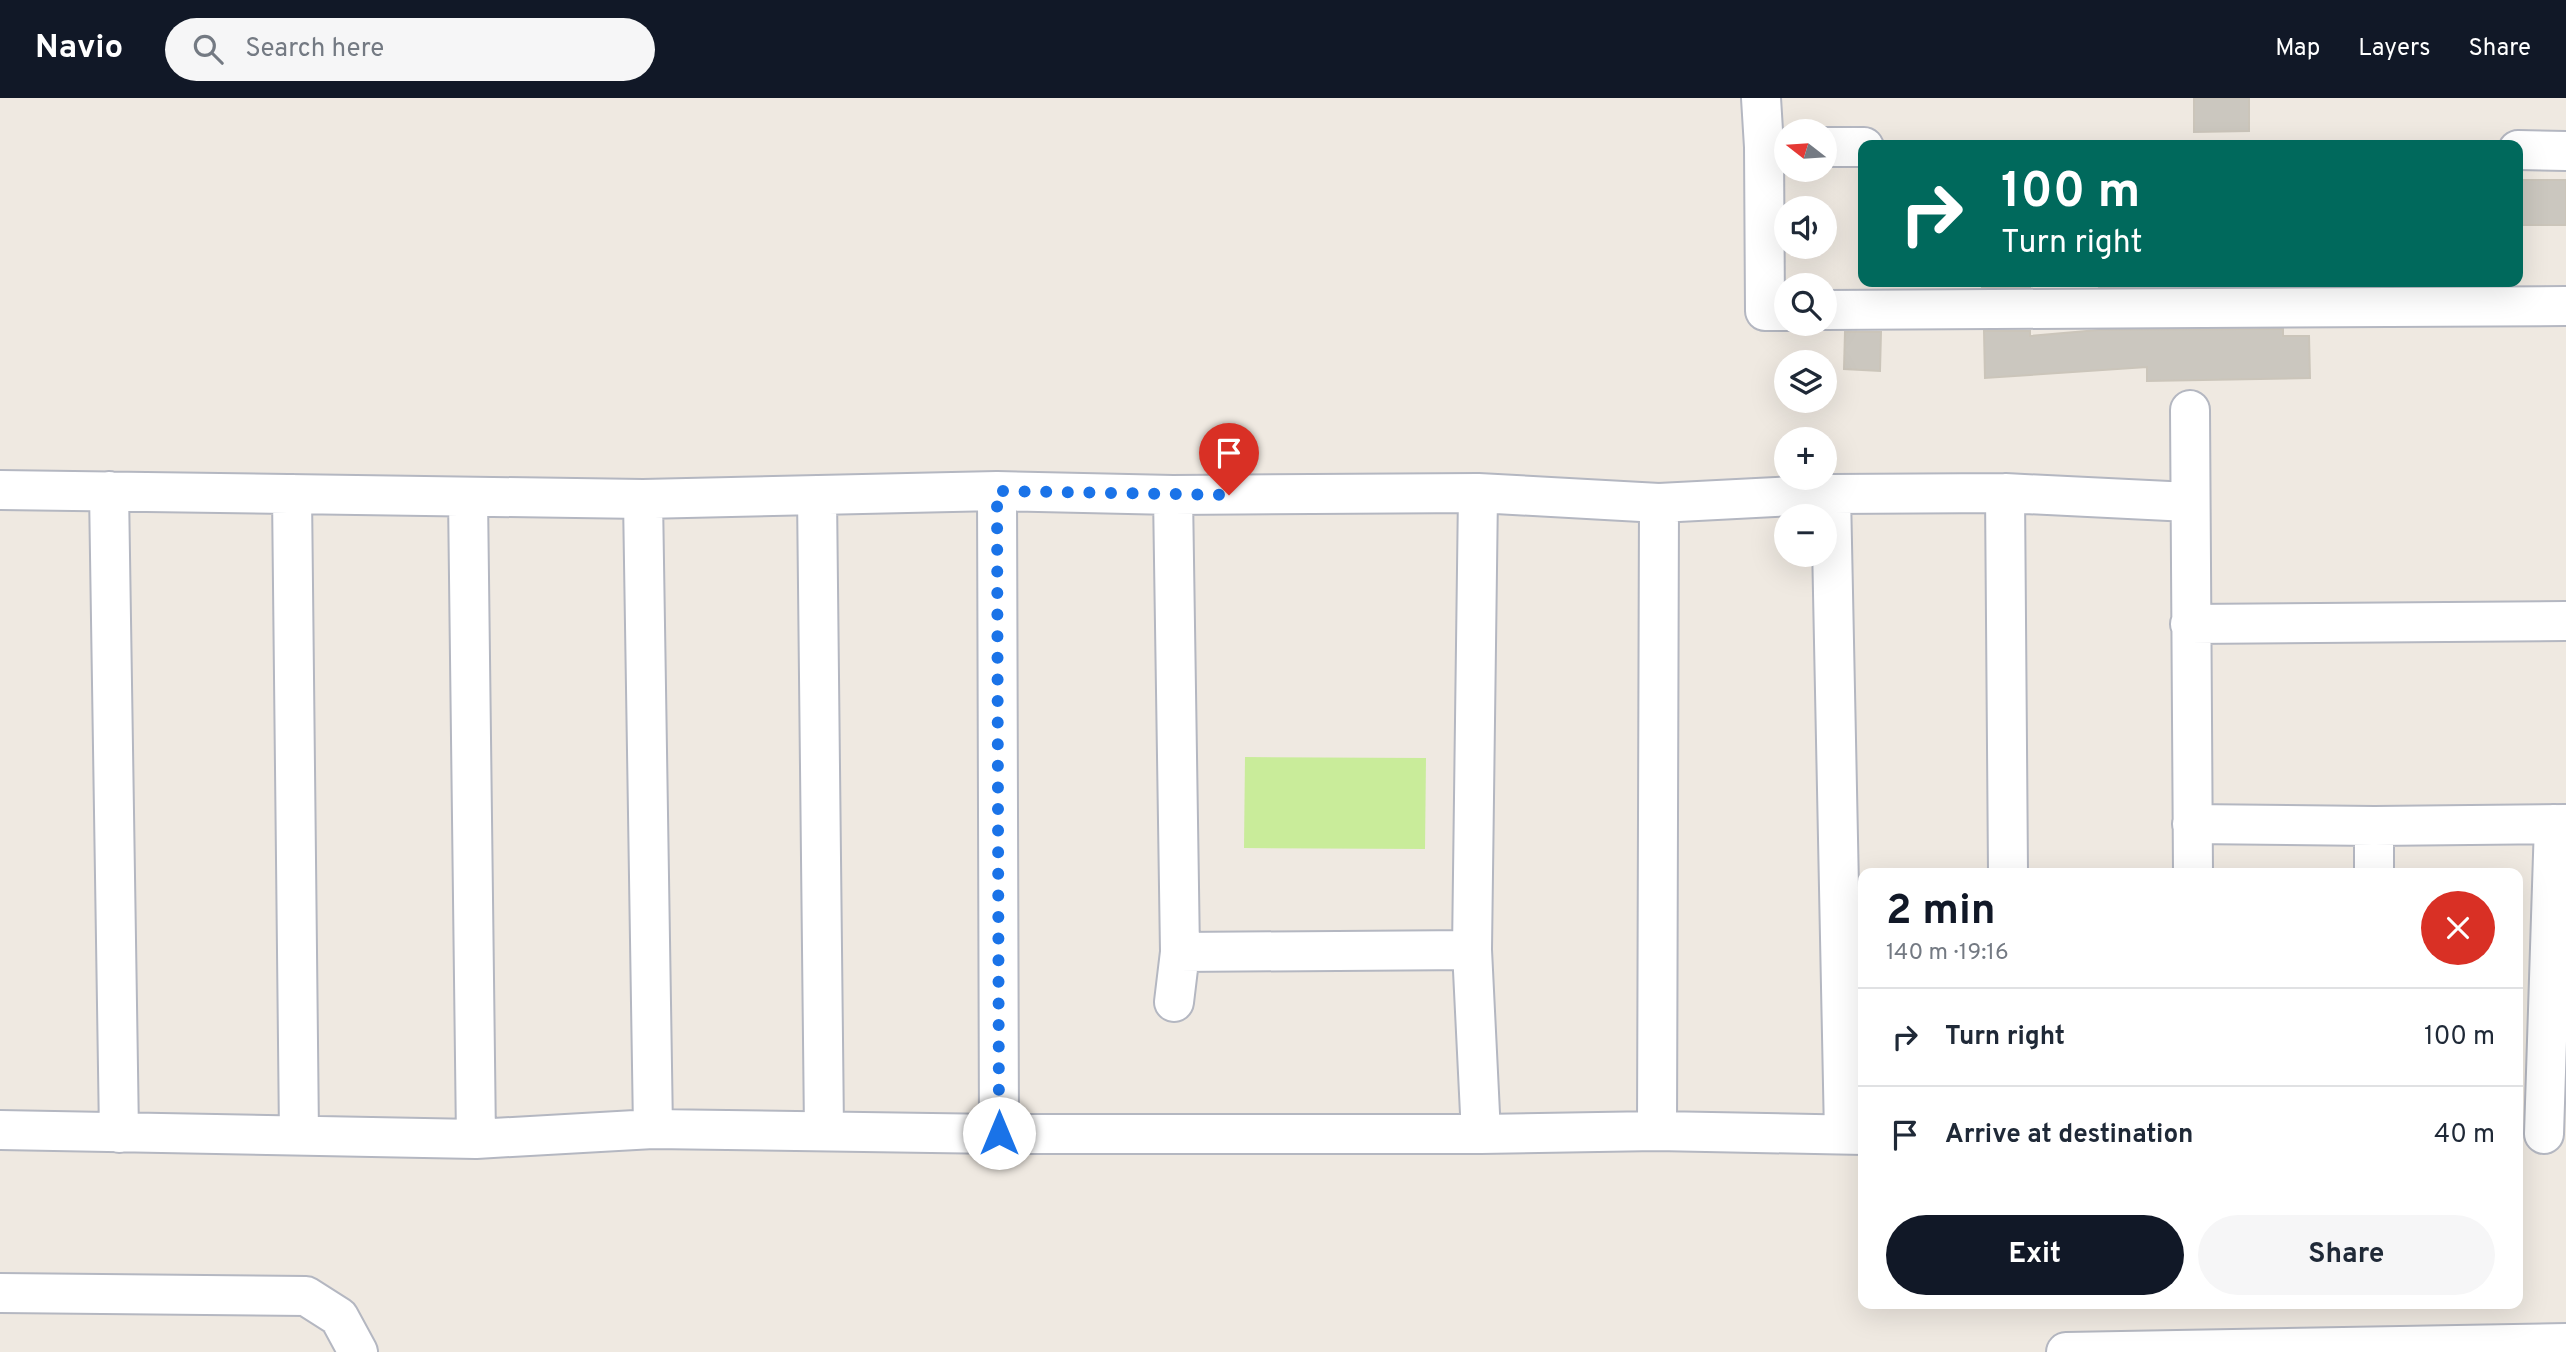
<!DOCTYPE html>
<meta charset="utf-8">
<style>
body{margin:0;font-family:Overpass,sans-serif;background:#f6f6f7;color:#1f2937;height:100vh;display:flex;flex-direction:column;font-size:26px;white-space:nowrap}
*{box-sizing:border-box;margin:0}
p{font-size:23px;color:#747a83}
.icon{flex:none;width:38px;height:38px;fill:none;stroke:currentColor;stroke-width:2;stroke-linecap:round;stroke-linejoin:round}
.map{position:relative;flex:1;overflow:hidden}
.details{position:absolute;left:1858px;top:770px;width:665px;height:441px;display:flex;flex-direction:column;background:#fff;border-radius:14px;box-shadow:0 7px 28px #0002}
.details>*{flex:none}
.top-card{position:absolute;left:1858px;top:42px;width:665px;height:147px;border-radius:14px;box-shadow:0 7px 28px #0002;background:#00695c;color:#fff;overflow:hidden}
.needle{width:46px;rotate:287deg}
.tools{position:absolute;left:1774px;top:21px;display:grid;gap:14px}
.tools a{display:grid;place-items:center;width:63px;height:63px;border-radius:50%;background:#fff;box-shadow:0 7px 28px #0002;font-size:35px}
.pin{position:absolute;display:grid;place-items:center;width:60px;height:60px;color:#fff;margin:-72px -30px;border-radius:50% 50% 50% 0;rotate:-45deg;box-shadow:0 0 7px #0007}
.pin .icon{rotate:45deg}
.me{position:absolute;width:77px;margin:-38px;rotate:0deg;stroke-linejoin:round;filter:drop-shadow(0 0 5px #0008)}
.turn{display:flex;align-items:center;gap:24px;height:147px;padding:0 28px;font-size:32px}
.turn .icon{width:91px;height:91px;stroke-width:2.5}
.turn b{display:block;font-size:49px;line-height:60px}
.round{display:grid;place-items:center;flex:none;width:74px;height:74px;border-radius:37px;background:#f6f6f7}
.headline{display:flex;align-items:center;justify-content:space-between;height:119px;padding:0 28px}
h1{font-size:42px;font-weight:700;line-height:52px;color:#111827}
.primary-button{display:flex;gap:14px;margin-top:auto;padding:14px 28px}
.primary-button a{flex:1;height:80px;border-radius:42px;background:#111827;color:#fff;font-size:28px;font-weight:700;line-height:80px;text-align:center}
.primary-button a+a{background:#f6f6f7;color:#1f2937}
ul{padding:0;list-style:none}
li{display:flex;align-items:center;gap:21px;height:98px;padding:0 28px;border-top:2px solid #e0e1e3}
li div{flex:1}
li b{display:block;font-size:26px}
li em{font-style:normal}
header{display:flex;align-items:center;gap:42px;box-sizing:border-box;height:98px;padding:0 35px;background:#111827;color:#fff}
header strong{font-size:33px}
nav{display:flex;gap:38px;margin-inline-start:auto;font-size:24px}
.search{width:490px;height:63px;background:#f6f6f7;display:flex;align-items:center;gap:18px;box-sizing:border-box;padding:0 24px;border-radius:38px;color:#747a83;font-size:26px}
.map>svg:first-child{display:block}
.pitch{fill:#c9ec9a}
.building{fill:#cbc7bf;stroke:#cbc5ba;stroke-width:2}
.lines{fill:none;stroke-linecap:round;stroke-linejoin:round}
.minor-casing{stroke:#b4b7c1;stroke-width:42}
.minor{stroke:#fff;stroke-width:38}
.route{stroke:#1a73e8;stroke-width:12;stroke-dasharray:0 21.6}
</style>
<header>
<strong>Navio</strong>
<div class="search"><svg class="icon" aria-label="search" viewBox="0 0 24 24"><circle cx="10" cy="10" r="6"/><path d="M15 15l6 6"/></svg>Search here</div>
<nav><a>Map</a><a>Layers</a><a>Share</a></nav>
</header>
<div class="map">
<svg width="2566" height="1254" viewBox="0 0 2566 1254">
<rect width="100%" height="100%" fill="#efe9e1"/>
<path class="pitch" d="M1245 659 1426 660 1425 751 1244 750Z"/>
<path class="building" d="M2194 0H2249V33L2194 34Z
M2518 82H2566V127H2518Z
M1982 184H2030V189H1982Z
M2099 184H2282V188L2099 189Z
M2283 231V238H2309L2310 280 2147 283V269L1985 280 1984 233H2030V238L2098 232Z
M1845 234H1881L1880 273 1844 271Z"/>
<g class="lines">
<g class="minor-casing">
<path id="minor" d="M1761 0 1764 49 1765 213H1787
M1825 49H1864
M2518 52 2566 53
M1825 212 2566 208
M2190 312 2193 775
M0 392 643 401 997 393 1173 397 1478 395 1659 405 1831 396 2005 395 2189 404
M109 393 119 1035
M997 393 999 1036
M1478 395 1472 852 1481 1036
M2005 395 2008 775
M292 396 299 1036
M1831 396 1844 1036
M817 397 824 1032
M1173 397 1180 854 1174 904
M468 399 476 1041
M643 401 653 1031
M2190 526 2566 523
M2192 726 2374 728 2566 726
M2374 728V775
M1180 854 1472 852
M0 1032 476 1041 653 1031 999 1036H1481L1657 1033 1864 1037
M1657 1033 1659 405
M2544 1036 2554 726
M0 1195 306 1198 339 1219 358 1254
M2066 1254 2566 1245"/>
</g>
<use href="#minor" class="minor"/>
</g>
<g class="lines">
<path class="route" d="M999 1035 997 393 1229 397"/>
</g>
</svg>
<div class="tools">
<a><svg class="needle" viewBox="-14 -14 28 28"><path d="M0-13l5 13h-10z" fill="#e53935"/><path d="M0 13l5-13h-10z" fill="#747a83"/></svg></a>
<a><svg class="icon" aria-label="sound" viewBox="0 0 24 24"><path d="M4 9h4l5-4v14l-5-4H4zM17 9q2 3 0 6"/></svg></a>
<a><svg class="icon" aria-label="search" viewBox="0 0 24 24"><circle cx="10" cy="10" r="6"/><path d="M15 15l6 6"/></svg></a>
<a><svg class="icon" aria-label="layers" viewBox="0 0 24 24"><path d="M12 4l9 5-9 5-9-5zM3 14l9 5 9-5"/></svg></a>
<a>+</a>
<a>−</a>
</div>
<div class="pin" style="left:1229px;top:397px;background:#d93025"><svg class="icon" aria-label="arrive" viewBox="0 0 24 24"><path d="M6 21V4h12l-3 4 3 4H6"/></svg></div>
<svg class="me" style="left:999px;top:1035px" viewBox="-20 -20 40 40"><circle r="19" fill="#fff"/><path d="M0-13L10 11 0 6-10 11z" fill="#1a73e8"/></svg>
<div class="top-card">
<div class="turn"><svg class="icon" aria-label="right" viewBox="0 0 24 24"><path d="M7 20v-9h11M14 6l5 5-5 5"/></svg><div><b>100 m</b>Turn right</div></div>
</div>
<section class="details">
<div class="headline"><div><h1>2 min</h1><p>140 m · 19:16</p></div><a class="round" style="background:#d93025;color:#fff"><svg class="icon" aria-label="close" viewBox="0 0 24 24"><path d="M6 6l12 12M18 6L6 18"/></svg></a></div>
<ul>
<li><svg class="icon" aria-label="right" viewBox="0 0 24 24"><path d="M7 20v-9h11M14 6l5 5-5 5"/></svg><div><b>Turn right</b></div><em>100 m</em></li>
<li><svg class="icon" aria-label="arrive" viewBox="0 0 24 24"><path d="M6 21V4h12l-3 4 3 4H6"/></svg><div><b>Arrive at destination</b></div><em>40 m</em></li>
</ul>
<div class="primary-button"><a>Exit</a><a>Share</a></div>
</section>
</div>
